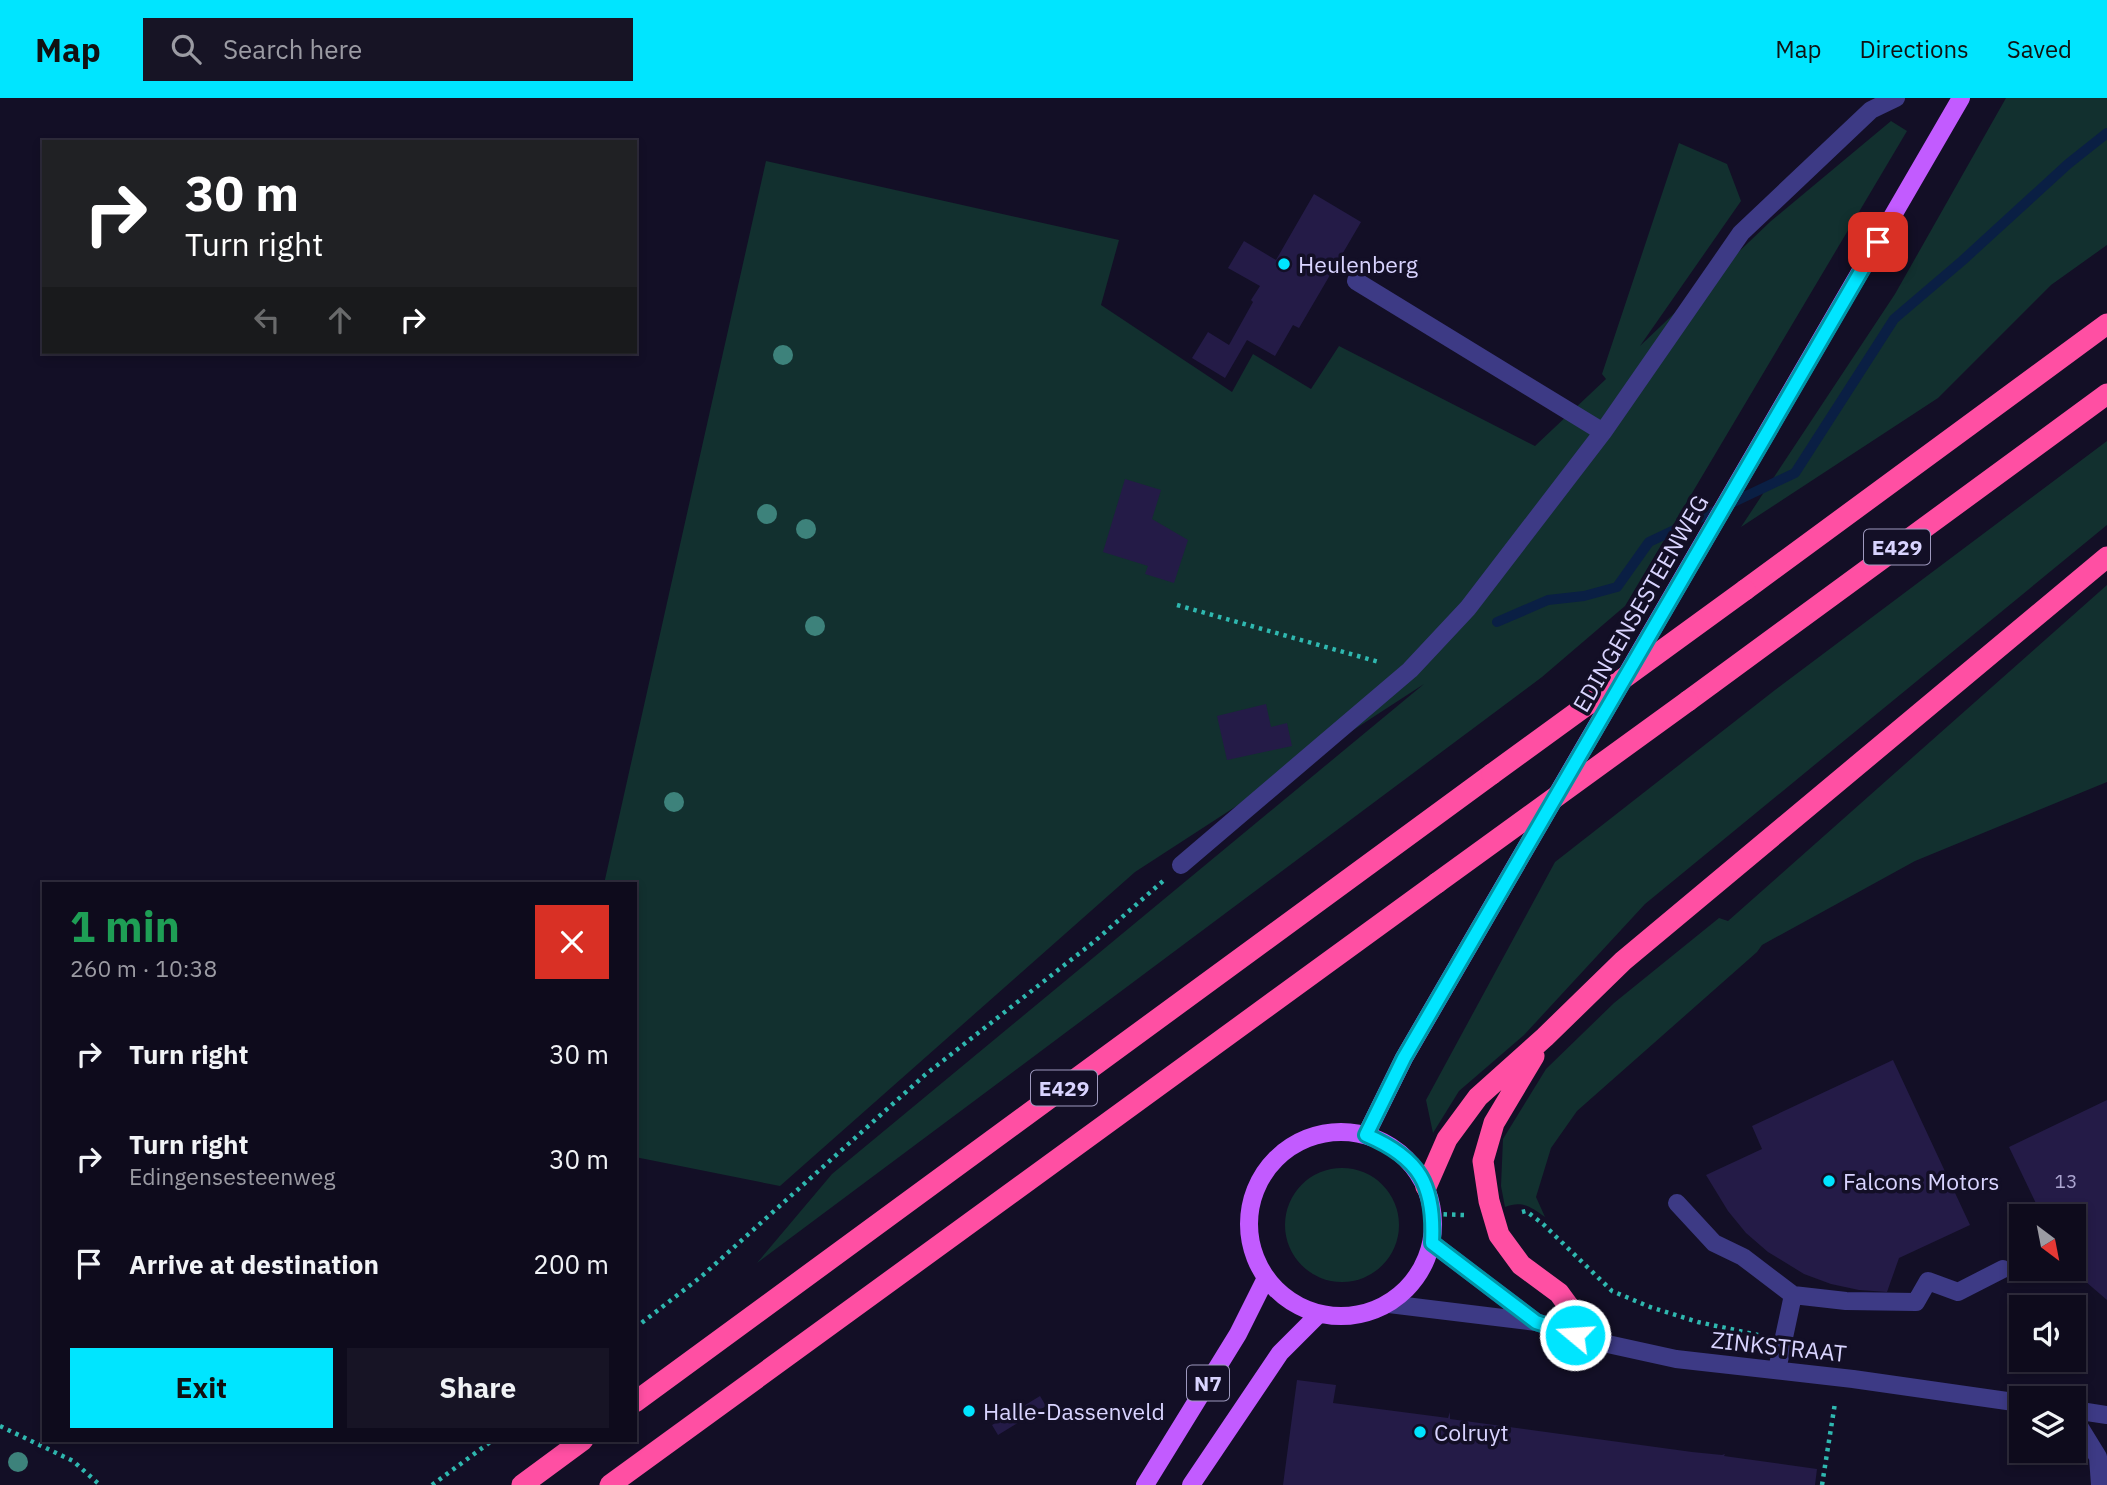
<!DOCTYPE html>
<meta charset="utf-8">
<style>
body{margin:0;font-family:"IBM Plex Sans",sans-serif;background:#171425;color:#f1f3f6;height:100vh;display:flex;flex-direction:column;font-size:26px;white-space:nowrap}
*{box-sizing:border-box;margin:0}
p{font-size:23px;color:#9b9ba3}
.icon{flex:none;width:38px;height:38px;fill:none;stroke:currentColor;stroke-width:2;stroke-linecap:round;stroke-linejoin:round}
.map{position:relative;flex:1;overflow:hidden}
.drawer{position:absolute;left:42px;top:784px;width:595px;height:560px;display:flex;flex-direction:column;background:#0e0b1c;border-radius:0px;box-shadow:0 4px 10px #0003,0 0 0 2px #2e2b3b}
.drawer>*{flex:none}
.banner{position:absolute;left:42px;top:42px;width:595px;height:214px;border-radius:0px;box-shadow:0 4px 10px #0003,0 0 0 2px #2e2b3b;background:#202124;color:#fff;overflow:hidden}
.needle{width:46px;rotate:148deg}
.controls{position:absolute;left:2009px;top:1106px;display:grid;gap:14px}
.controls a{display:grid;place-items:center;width:77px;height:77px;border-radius:0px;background:#0e0b1c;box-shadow:0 4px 10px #0003,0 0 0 2px #2e2b3b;font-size:35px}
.pin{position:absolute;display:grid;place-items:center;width:60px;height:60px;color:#fff;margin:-30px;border-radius:14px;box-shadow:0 4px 10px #0006}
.me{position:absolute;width:77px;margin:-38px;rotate:288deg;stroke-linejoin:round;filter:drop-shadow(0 0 5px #0008)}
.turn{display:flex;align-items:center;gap:24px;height:147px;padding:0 28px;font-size:32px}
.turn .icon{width:91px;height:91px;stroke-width:2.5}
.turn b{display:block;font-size:49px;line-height:60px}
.lanes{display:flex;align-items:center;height:66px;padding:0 28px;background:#0003;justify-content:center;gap:35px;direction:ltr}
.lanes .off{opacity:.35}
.round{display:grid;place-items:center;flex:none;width:74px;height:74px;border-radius:0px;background:#171425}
.overview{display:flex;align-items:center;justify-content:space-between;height:119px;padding:0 28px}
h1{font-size:42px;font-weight:800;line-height:52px;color:#1e9e55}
.primary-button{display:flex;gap:14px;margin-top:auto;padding:14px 28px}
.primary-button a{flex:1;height:80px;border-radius:0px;background:#00e5ff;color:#111;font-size:28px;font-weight:800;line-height:80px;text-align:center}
.primary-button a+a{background:#171425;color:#f1f3f6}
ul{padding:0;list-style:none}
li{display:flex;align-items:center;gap:21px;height:105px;padding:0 28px}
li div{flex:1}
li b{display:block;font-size:26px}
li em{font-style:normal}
header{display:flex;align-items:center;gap:42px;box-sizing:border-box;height:98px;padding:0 35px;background:#00e5ff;color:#111}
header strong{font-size:33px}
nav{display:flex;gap:38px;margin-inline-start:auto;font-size:24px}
.search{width:490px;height:63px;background:#171425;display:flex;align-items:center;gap:18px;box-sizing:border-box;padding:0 24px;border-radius:0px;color:#9b9ba3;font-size:26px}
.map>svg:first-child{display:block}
.green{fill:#12302f}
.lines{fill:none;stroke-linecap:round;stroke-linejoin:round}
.stream{stroke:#0a1f44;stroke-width:10}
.building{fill:#241b47}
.path{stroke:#2fb8b0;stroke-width:4.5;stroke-dasharray:3.5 5;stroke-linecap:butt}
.minor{stroke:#3d3a85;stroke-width:18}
.major{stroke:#c25bff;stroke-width:18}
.highway{stroke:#ff4fa3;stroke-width:21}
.highway-bridge{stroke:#ff4fa3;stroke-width:21}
.tree{fill:#3d827b}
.route-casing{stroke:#0095a6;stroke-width:18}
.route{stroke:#00e5ff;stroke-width:12}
.poi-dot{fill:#00e5ff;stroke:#130f26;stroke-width:2.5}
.labels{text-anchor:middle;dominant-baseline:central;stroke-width:7;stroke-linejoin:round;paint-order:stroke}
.number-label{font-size:19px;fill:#aca6d1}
.shield{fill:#130f26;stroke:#9e99be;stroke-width:2}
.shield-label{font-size:21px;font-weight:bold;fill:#d9d4ff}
.poi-label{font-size:23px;fill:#d9d4ff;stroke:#130f26;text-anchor:start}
.street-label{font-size:23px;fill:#d9d4ff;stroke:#130f26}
</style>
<header>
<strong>Map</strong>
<div class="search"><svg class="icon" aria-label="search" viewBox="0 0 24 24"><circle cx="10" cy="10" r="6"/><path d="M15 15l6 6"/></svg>Search here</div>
<nav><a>Map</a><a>Directions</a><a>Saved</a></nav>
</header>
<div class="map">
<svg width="2107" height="1387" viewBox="0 0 2107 1387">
<rect width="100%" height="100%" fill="#130f26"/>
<path class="green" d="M2006 0H2107V147L2051 187 1938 300 1741 429 1895 196Z
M1891 23 1907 33 1625 508 1542 579 757 1165 832 1076 1424 586 1135 774 780 1088 635 1059V786H604L766 63 1119 142 1101 207 1232 294 1253 256 1311 291 1339 248 1535 348 1606 281 1602 276 1679 45 1727 66 1741 103 1640 248 1771 123Z
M2107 343V427L1645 806 1524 937 1459 993 1433 1035 1426 1002 1555 764 1775 592Z
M2107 487V684L1915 763 1762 847 1757 854 1577 1013 1551 1050 1536 1099 1545 1119C1531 1109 1522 1102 1505 1109L1501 1088 1503 1041 1546 971 1614 905 1719 820 1728 823Z
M1285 1127a57 57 0 1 1 114 0a57 57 0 1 1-114 0Z"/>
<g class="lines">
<path class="stream" d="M1497 524 1548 502 1584 498 1617 489 1649 444 1795 375 1894 221 1962 163 2068 66 2107 35"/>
</g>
<path class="building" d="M1314 96 1361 124 1299 230 1293 227 1275 258 1247 242 1225 280 1192 260 1208 234 1229 247 1253 204 1251 202 1260 188 1228 170 1244 143 1276 162Z
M1125 381 1161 392 1152 421 1188 442 1174 485 1145 476 1148 468 1103 454Z
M1266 606 1271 629 1287 625 1292 648 1227 662 1217 618Z
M1893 962 1970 1127 1899 1160 1887 1194 1859 1192 1831 1186 1804 1176 1768 1154 1746 1135 1728 1113 1706 1077 1762 1051 1752 1028Z
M2107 1002V1202L2071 1171H2074V1118H2042L2009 1049Z
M1297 1282 1336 1287 1333 1305 1448 1320 1450 1314V1321L1692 1354 1722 1357 1725 1356 1724 1358 1817 1371 1815 1387H1283Z
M1040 1298 1046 1308 1023 1322 1017 1312Z
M1015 1313 1021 1323 998 1337 992 1327Z"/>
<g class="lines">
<path class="path" d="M1177 507 1379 564
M1522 1114 1526 1113 1543 1126 1612 1193 1650 1209 1698 1224 1758 1237
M1435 1116 1464 1117
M635 1230 702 1178 926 976 1095 843 1163 783
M0 1328 73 1363 100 1387
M432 1387 493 1342
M1822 1387 1835 1305"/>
<path class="minor" d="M1356 183 1603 334
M1181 767 1410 572 1468 510 1603 334 1741 135 1871 12 1896 0
M1677 1105 1714 1145 1743 1159 1793 1197 1846 1203 1916 1204 1928 1183 1958 1194 2003 1171
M1432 1145 1536 1224
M1389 1206 1536 1224 1594 1243 1676 1261 1853 1281 2021 1305
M1777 1272 1793 1197
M2074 1312 2107 1317
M2074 1320 2098 1359 2100 1387"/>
<path class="major" d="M1249 1126a92 92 0 1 1 184 0a92 92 0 1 1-184 0Z
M1366 1037 1404 960 1961 0
M1145 1387 1238 1236 1266 1180
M1191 1387 1280 1255 1319 1216"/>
<path class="highway" d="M1745 492 2107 226
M1688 603 2107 296
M1534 958 1494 1025 1483 1063 1489 1103 1499 1137 1521 1167 1559 1195 1594 1243
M1426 1089 1447 1041 1478 999 1545 939 1623 863 2107 459
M635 1304 1492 676
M522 1387 583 1342
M610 1387 1437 785"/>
<path class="highway-bridge" d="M1492 676 1745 492
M1437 785 1688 603"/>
</g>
<g class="tree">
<circle cx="783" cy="257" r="10"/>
<circle cx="767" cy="416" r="10"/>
<circle cx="806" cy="431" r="10"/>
<circle cx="815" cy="528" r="10"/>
<circle cx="674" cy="704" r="10"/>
<circle cx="18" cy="1364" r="10"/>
</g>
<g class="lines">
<g class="route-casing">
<path id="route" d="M1575 1237 1536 1224 1432 1145C1435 1087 1420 1060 1366 1037L1404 960 1878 144"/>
</g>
<use href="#route" class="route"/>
</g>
<g class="poi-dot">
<circle cx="1284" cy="166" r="7"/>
<circle cx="1829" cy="1083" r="7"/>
<circle cx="969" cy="1313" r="7"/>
<circle cx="1420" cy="1334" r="7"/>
</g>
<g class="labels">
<g class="number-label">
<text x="2066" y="1083">13</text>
</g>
<g class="shield">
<rect x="1864" y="431.5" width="66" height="35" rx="5"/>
<rect x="1031" y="972.5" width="66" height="35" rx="5"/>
<rect x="1187" y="1267.5" width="42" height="35" rx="5"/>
</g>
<g class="shield-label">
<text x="1897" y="449">E429</text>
<text x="1064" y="990">E429</text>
<text x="1208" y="1285">N7</text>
</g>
<g class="poi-label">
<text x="1298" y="166">Heulenberg</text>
<text x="1843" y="1083">Falcons Motors</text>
<text x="983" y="1313">Halle-Dassenveld</text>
<text x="1434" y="1334">Colruyt</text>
</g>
<g class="street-label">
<text transform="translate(1640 505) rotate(-60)">EDINGENSESTEENWEG</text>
<text transform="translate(1779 1248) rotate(6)">ZINKSTRAAT</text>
</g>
</g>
</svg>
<div class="controls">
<a><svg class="needle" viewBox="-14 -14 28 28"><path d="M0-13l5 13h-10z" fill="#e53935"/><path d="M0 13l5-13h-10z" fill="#9b9ba3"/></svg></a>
<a><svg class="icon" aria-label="sound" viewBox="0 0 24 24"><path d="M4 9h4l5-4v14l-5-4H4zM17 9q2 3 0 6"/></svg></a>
<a><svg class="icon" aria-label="layers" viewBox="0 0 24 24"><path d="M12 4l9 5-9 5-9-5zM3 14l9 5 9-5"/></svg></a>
</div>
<div class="pin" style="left:1878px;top:144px;background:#d93025"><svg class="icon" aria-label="arrive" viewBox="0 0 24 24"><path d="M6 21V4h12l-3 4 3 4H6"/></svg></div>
<svg class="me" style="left:1575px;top:1237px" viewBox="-20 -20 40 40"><circle r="17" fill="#00e5ff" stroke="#fff" stroke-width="3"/><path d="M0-11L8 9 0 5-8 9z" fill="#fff"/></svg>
<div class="banner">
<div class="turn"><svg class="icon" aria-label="right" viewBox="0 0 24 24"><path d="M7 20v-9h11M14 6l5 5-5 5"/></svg><div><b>30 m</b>Turn right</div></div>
<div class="lanes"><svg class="icon off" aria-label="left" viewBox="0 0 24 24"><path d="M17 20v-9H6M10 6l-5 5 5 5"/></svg><svg class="icon off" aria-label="ahead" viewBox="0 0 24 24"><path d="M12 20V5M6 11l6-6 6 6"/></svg><svg class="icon" aria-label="right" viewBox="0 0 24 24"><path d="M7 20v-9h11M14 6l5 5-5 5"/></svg></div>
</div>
<section class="drawer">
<div class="overview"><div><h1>1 min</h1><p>260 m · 10:38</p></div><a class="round" style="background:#d93025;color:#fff"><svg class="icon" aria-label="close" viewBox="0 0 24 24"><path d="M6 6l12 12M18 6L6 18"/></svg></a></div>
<ul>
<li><svg class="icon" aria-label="right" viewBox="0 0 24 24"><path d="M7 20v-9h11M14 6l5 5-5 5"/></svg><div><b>Turn right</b></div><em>30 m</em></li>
<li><svg class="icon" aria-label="right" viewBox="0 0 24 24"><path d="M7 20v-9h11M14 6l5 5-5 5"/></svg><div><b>Turn right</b><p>Edingensesteenweg</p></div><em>30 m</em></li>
<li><svg class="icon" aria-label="arrive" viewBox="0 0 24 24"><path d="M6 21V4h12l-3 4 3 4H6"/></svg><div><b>Arrive at destination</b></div><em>200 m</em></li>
</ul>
<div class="primary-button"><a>Exit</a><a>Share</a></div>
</section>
</div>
